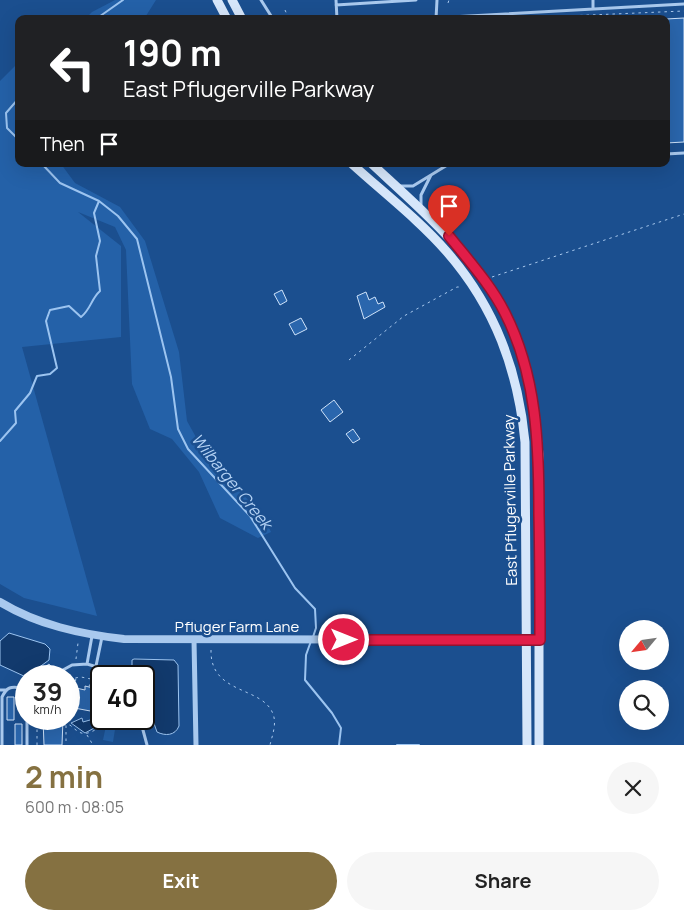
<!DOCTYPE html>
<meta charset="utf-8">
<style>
body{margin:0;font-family:Manrope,sans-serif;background:#f6f6f6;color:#222;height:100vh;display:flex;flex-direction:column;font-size:19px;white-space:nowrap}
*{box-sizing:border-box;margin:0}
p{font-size:16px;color:#767676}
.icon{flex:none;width:28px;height:28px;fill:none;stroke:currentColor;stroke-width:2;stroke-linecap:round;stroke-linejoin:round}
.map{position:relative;height:745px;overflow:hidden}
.details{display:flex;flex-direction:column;background:#fff;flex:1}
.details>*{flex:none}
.top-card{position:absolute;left:15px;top:15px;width:655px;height:152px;border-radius:10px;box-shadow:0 5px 20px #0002;background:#202124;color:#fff;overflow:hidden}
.needle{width:32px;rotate:241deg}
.controls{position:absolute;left:619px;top:620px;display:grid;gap:10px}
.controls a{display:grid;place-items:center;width:50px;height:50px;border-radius:50%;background:#fff;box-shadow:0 5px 20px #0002;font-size:25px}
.speed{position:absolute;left:15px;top:665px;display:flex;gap:10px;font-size:25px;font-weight:700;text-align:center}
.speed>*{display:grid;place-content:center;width:65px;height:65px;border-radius:50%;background:#fff;box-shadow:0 5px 20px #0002;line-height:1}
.speed small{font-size:12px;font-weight:400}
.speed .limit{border:2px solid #111;border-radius:8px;background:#fff;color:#111}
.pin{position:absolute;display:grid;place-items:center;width:42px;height:42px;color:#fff;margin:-51px -21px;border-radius:50% 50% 50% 0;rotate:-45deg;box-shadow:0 0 5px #0007}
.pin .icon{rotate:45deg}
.me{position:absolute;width:55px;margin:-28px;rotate:90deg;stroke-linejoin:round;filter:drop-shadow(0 0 4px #0008)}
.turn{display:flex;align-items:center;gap:18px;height:105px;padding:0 25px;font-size:22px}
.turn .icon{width:65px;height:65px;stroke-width:2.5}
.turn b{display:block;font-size:35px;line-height:42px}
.then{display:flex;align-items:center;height:48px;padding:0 25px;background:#0003;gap:10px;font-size:19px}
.round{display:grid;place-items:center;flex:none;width:52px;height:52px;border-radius:26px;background:#f6f6f6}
.summary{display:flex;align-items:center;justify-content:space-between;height:85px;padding:0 25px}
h1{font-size:30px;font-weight:700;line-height:38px;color:#857141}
.primary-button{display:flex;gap:10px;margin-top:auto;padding:10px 25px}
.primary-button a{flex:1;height:58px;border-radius:30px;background:#857141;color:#fff;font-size:20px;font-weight:700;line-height:58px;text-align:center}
.primary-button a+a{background:#f6f6f6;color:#222}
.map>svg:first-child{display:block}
.green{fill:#2461a8}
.water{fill:#123a6d;stroke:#9cc4f0}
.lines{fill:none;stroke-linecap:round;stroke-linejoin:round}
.stream{stroke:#9cc4f0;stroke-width:2}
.building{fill:#2a66ad;stroke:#cfe3fa}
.path{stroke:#a9c9ee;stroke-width:1;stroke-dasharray:2.5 4;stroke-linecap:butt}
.service{stroke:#a9c9ee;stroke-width:3}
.minor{stroke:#a9c9ee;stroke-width:5}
.tertiary{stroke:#a9c9ee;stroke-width:8}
.secondary{stroke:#d6e6fa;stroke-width:9}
.route-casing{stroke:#92132f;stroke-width:12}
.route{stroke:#e11d48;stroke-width:9}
.labels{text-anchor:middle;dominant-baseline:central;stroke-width:5;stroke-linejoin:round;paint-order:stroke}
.street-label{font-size:15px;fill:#fff;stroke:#1b4f8f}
.water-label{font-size:16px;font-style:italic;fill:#b5d3f5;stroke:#1b4f8f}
</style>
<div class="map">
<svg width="684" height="745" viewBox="0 0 684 745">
<rect width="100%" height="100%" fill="#1b4f8f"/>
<path class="green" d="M115 0H156L144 19H85L92 12Z
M19 62V164H61L75 183 120 207 145 241 179 352 187 421 202 448 265 519 271 532 258 538 220 518 199 472 172 439 150 429 132 384 126 250 115 227 78 212 121 246V337L22 347 97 616 24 598 0 584V81Z
M107 721 116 723 113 742 103 740Z"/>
<path class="water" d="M9 633 45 644 50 649 49 660 26 677 0 665V641Z
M134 659 174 660 178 665 179 726C175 736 165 736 157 732L144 695V676H135L132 671V660Z
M82 718 83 722 90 720 96 727 85 733 71 723Z"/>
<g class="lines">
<path class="stream" d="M96 19 123 0
M19 98 6 113 7 128 19 140
M42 164 60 183 99 201 118 216 137 239 171 377 178 429 188 449 250 516 295 588 315 609 316 628 313 637
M0 441 16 423 15 411 30 393 37 376 50 374 57 368 46 321 50 310 69 306 81 317C91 309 91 299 100 291L96 256 100 241 94 213 99 201
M311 641 306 655 305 680 332 713 341 728 339 745
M397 745H419"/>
</g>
<path class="building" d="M684 18V142L666 143V19Z
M282 290 287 301 280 305 274 294Z
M366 292 369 300 375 297 378 304 383 302 385 307 364 319 357 296Z
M301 318 307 329 295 335 289 324Z
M334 400 343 412 330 422 321 410Z
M353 429 360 439 353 443 346 434Z
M49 664 54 670 45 676H33Z
M85 686 93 688 91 701 101 690V713L69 707 72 693 75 694 76 688 85 690Z
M7 697H14V720H7Z
M43 719H63L62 745H44Z
M15 724H22V745H15Z"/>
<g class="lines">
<path class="path" d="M448 3 449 0
M285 10 289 19
M567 16 684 11
M492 277 684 214
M349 360 404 316 457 287H462
M211 650C210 695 263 686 273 714 277 724 272 736 270 745
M76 659 78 643
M69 679 81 677 101 681
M89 687 91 678
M74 694 76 677
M66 719V745
M38 725H43
M63 725H70C81 735 84 736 97 729
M87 735 93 745
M37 745V719"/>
<path class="service" d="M261 0 273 19
M336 0 337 19
M593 0V9
M336 5 416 0
M414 19 684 4
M436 19 437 0
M666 154 684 153
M431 175 449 164H460
M400 186H413L431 175 421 195V206
M87 664 104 669 113 676
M96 666 102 637
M52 676 72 665 87 664 92 636
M0 690H6
M140 719 147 745
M2 745V697C7 687 11 686 21 688L26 694
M27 745V719"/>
<path class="minor" d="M194 640 196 745"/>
<path class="tertiary" d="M0 602C38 625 80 634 124 639L540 640"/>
<path class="secondary" d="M217 0 227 19
M232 0 242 19
M352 164C384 193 419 220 447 252 495 307 518 370 525 442L527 745
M372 164C431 219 497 274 522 353 532 387 536 420 539 455V745"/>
</g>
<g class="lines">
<g class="route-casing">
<path id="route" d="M344 640H540C540 598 540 556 539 514 539 445 537 376 505 313 491 285 469 261 449 236"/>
</g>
<use href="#route" class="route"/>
</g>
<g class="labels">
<g class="street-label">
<text transform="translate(510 500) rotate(-91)">East Pflugerville Parkway</text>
<text x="237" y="626">Pfluger Farm Lane</text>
</g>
<g class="water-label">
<text transform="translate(232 481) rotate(51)">Wilbarger Creek</text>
</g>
</g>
</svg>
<div class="controls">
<a><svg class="needle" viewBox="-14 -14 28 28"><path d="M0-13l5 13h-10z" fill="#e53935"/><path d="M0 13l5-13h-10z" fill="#767676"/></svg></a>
<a><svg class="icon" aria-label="search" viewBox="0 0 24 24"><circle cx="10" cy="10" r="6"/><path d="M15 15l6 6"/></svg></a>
</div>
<div class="speed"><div>39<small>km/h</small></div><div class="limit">40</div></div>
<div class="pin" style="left:449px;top:236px;background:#d93025"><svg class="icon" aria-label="arrive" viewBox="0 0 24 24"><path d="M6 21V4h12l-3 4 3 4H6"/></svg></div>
<svg class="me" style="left:344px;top:640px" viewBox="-20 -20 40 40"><circle r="17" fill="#e11d48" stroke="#fff" stroke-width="3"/><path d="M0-11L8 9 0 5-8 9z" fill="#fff"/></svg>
<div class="top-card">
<div class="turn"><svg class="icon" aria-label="left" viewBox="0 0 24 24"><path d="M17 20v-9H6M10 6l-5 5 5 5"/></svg><div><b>190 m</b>East Pflugerville Parkway</div></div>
<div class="then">Then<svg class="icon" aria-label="arrive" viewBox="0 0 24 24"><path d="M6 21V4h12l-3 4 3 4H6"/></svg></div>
</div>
</div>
<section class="details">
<div class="summary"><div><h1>2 min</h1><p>600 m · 08:05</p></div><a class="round"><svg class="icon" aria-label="close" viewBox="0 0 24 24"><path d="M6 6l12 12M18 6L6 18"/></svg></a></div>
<div class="primary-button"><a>Exit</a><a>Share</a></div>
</section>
